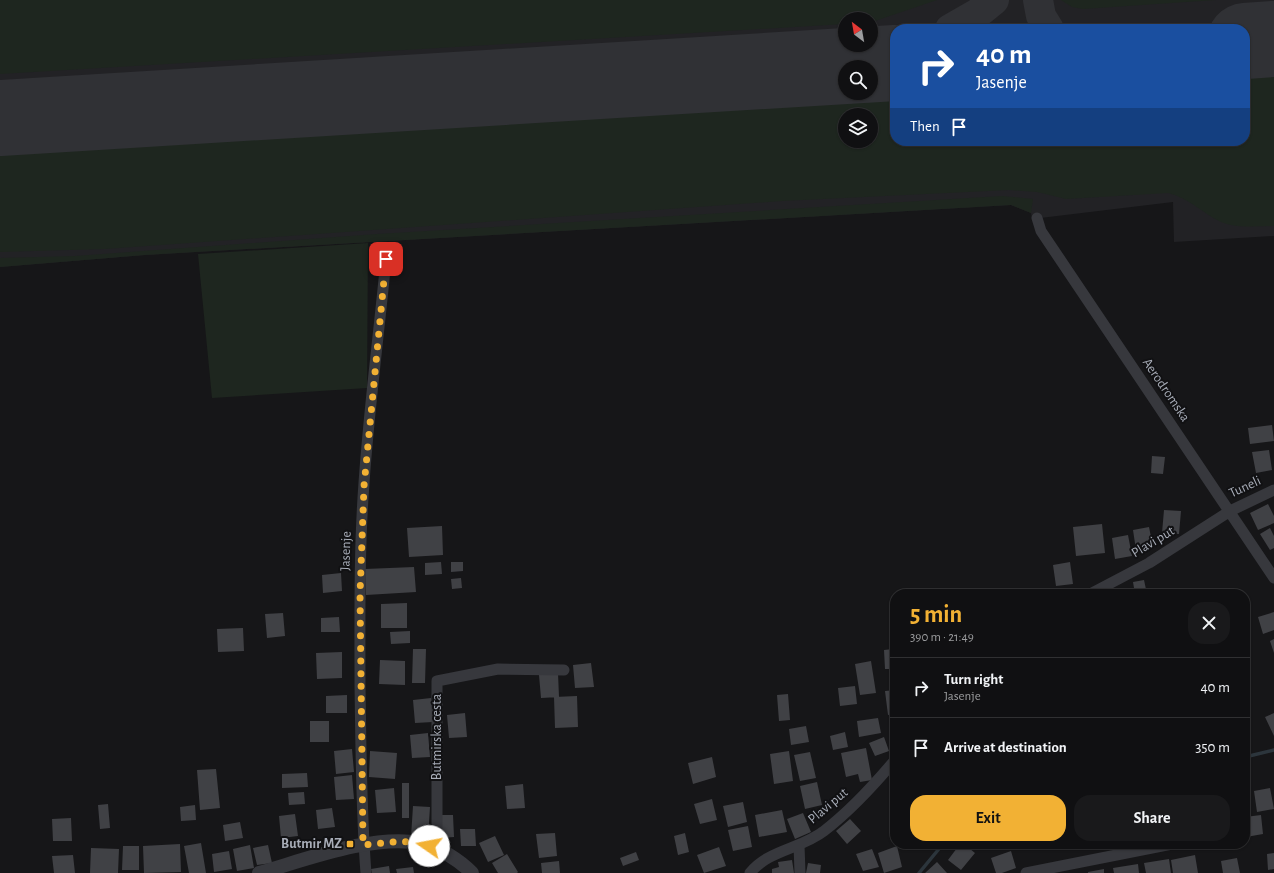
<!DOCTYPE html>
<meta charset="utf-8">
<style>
body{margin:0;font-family:"Alegreya Sans",sans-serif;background:#19191b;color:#f1f3f6;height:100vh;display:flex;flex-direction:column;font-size:15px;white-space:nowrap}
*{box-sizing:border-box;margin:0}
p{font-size:13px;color:#9c9d9f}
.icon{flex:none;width:22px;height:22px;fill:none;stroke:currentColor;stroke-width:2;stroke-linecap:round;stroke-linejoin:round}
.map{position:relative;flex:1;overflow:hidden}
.sheet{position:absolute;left:890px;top:589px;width:360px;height:260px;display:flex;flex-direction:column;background:#101012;border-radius:16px;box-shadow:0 1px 3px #0004,0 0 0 1px #303032}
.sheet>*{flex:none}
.guide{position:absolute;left:890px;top:24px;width:360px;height:122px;border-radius:16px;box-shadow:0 1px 3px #0004,0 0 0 1px #303032;background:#1a4fa0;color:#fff;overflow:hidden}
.needle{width:26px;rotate:329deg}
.controls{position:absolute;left:838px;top:12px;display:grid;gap:8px}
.controls a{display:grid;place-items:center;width:40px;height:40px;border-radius:50%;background:#101012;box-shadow:0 1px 3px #0004,0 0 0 1px #303032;font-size:20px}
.pin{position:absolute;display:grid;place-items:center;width:34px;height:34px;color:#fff;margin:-17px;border-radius:8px;box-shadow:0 2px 6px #0006}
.me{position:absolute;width:44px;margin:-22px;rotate:282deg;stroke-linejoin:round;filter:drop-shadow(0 0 3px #0008)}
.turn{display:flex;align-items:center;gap:14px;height:84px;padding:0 20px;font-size:18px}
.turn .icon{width:52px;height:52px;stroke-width:2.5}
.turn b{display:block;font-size:28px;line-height:34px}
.then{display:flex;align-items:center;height:38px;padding:0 20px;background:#0003;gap:8px;font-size:15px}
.round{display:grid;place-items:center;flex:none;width:42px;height:42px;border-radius:16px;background:#19191b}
.overview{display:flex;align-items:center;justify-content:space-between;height:68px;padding:0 20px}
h1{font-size:24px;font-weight:700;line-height:30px;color:#f2b134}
.button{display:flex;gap:8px;margin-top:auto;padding:8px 20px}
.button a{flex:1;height:46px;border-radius:16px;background:#f2b134;color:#111;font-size:16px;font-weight:700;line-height:46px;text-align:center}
.button a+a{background:#19191b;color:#f1f3f6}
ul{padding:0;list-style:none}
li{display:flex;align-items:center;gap:12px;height:60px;padding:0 20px;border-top:1px solid #303032}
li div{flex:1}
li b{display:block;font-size:15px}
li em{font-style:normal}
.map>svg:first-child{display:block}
.built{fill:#222225;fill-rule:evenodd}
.green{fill:#1e261f;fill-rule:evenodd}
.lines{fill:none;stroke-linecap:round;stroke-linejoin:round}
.stream{stroke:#2c353c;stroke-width:3.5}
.taxiway{stroke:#303135;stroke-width:30}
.runway{stroke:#303135;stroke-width:76}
.building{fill:#404145}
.minor{stroke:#37383d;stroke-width:11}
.tertiary{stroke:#37383d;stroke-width:14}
.route{stroke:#f2b134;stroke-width:7;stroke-dasharray:0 12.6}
.poi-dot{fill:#f2b134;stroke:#111113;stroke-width:1.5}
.labels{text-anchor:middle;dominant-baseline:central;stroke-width:4;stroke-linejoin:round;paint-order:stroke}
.street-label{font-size:14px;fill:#a8adb8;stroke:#111113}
.poi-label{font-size:14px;font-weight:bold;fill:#a8adb8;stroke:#111113;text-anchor:end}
</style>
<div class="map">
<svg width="1274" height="873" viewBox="0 0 1274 873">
<rect width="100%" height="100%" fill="#161618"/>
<path class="built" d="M0 0H1274V236L1174 242 1173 202 1032 219 1031 213 1011 205 145 255 0 267ZM845 19H871V45H845ZM895 29H1245V141H895ZM845 67H871V93H845ZM845 115H871V141H845Z"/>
<path class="green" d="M0 0H937L872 22 871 19H845V24L0 74Z
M1061 0H1216L1083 9 1072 7Z
M1274 70V226C1256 226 1235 229 1219 221 1201 212 1189 198 1168 193L1066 199 1037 192 1009 190 782 201 105 249 0 252V155L255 139 651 109 895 96V141H1245V72ZM845 115H871V141H845Z
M1002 196 1033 199 1031 213 1011 205 145 255 0 267V258L75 256 377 234Z
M368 243 367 388 212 398 198 254Z"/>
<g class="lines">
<path class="stream" d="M1245 757 1274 750
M919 873 943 844"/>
<path class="taxiway" d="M1038 0 1041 16 1049 29
M950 29 978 13 994 0
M857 65 895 51"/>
<path class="runway" d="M1245 41 1274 39
M0 118 895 63"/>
</g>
<path class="building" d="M1272 425 1274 441 1250 444 1248 428Z
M1269 450 1272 470 1256 473 1252 452Z
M1152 456 1165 457 1163 474 1151 473Z
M1268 504 1274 516V523L1258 530 1250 513Z
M1164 510 1181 511 1179 534 1162 533Z
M1102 524 1105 553 1076 556 1073 527Z
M442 526 443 555 409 557 407 528Z
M1149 527 1153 547 1136 550 1133 530Z
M1270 528 1274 536V548L1270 550 1260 534Z
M1128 535 1132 556 1115 559 1112 538Z
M441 562 442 574 425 575V563Z
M451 562H463V571L451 572Z
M1070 562 1073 584 1056 586 1053 565Z
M414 567 416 592 366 595 365 569Z
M341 573 342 591 323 593 322 575Z
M461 578 462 588 452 589 451 579Z
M1144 580 1147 594H1135L1133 582Z
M407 603V628H381V604Z
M1274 612V630L1263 634 1258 617Z
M283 613 285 636 267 638 265 614Z
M339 617 340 632H321V618Z
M243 628 244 651 218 652 217 629Z
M410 631V643L391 644 390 632Z
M1274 639V653L1270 641Z
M413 649H426L425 683H412Z
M893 649 894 669H885L884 650Z
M342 652V678L317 679 316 653Z
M380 660 405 661V685L379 684Z
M871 661 876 693 860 695 855 664Z
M591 663 594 687 575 688 573 665Z
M558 673 559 697 541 698 539 675Z
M855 686 857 704 840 706 838 688Z
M895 690V714L888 715 885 691Z
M788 694 790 720 779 721 777 695Z
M347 695V713H326V696Z
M577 696 578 727 555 728 554 697Z
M431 698 433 722 415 723 413 700Z
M465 713 467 737 449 738 447 715Z
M1274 713V736L1265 717Z
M878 718 881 733 859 737 857 721Z
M310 721H329V742H310Z
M806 726 809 742 791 745 789 729Z
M845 732 848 747 833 750 830 736Z
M428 733 430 757 412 758 410 735Z
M884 737 889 751 875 756 869 743Z
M866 748 872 780 860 782 858 774 846 777 841 753Z
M352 749 354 772 336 774 334 751Z
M370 751 397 753 395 779 369 777Z
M789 751 793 781 774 784 770 754Z
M810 752 816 778 800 781 794 755Z
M712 757 716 777 693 784 688 763Z
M216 769 220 808 200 810 197 770Z
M307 773 308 787 282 788V774Z
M352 775 354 799 336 800 334 777Z
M817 782 822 805 805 809 800 786Z
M402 783H409V818H402Z
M523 784 525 808 507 809 505 786Z
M394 788 396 812 377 813 375 790Z
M1270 788 1274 809 1257 812 1254 791Z
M304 792 305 804 289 805 288 793Z
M712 799 717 820 700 824 694 804Z
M743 802 747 822 728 827 723 806Z
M108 804 110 828 100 829 98 805Z
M195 805 196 820 181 821 180 807Z
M413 806 430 807 428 838 411 837Z
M332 808 335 827 318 829 316 810Z
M782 810 787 832 759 837 755 815Z
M803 813 811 832 795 839 787 819Z
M295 814 298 836 281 838 279 816Z
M440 815H453L454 837 441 838Z
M1261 815 1263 834 1246 837 1245 817Z
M71 818 72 841H53L52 819Z
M850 819 861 831 847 844 836 831Z
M240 822 243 838 225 841 223 825Z
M748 826 752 847 733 851 728 830Z
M460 829H475L476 846H461Z
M555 833 557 856 539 858 536 834Z
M685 833 689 852 678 855 674 836Z
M495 836 504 855 488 862 479 843Z
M201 843 206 873H189L184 846Z
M180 844 181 872 144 873 143 846Z
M960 844H964L975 853 961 870 948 860Z
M1081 844H1100V845L1082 849Z
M250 845 254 868 237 871 233 849Z
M268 845 272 863 257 865 253 848Z
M123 846H139V870H122Z
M897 846 902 867 884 873 878 853Z
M719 847 726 866 704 873 697 855Z
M91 848 119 849 118 873H90Z
M872 849 879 867 863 871 856 854Z
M229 851 232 869 214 872 212 854Z
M1011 851 1016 868 1002 873H996L991 858Z
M636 852 639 860 623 866 620 858Z
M1274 853V869L1268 870 1267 854Z
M507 854 518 872 517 873H498L492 863Z
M73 855 75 873H54L52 856Z
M1195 855 1198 873H1173L1171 860Z
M1237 858 1240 873H1223L1221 861Z
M1169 859 1171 873H1146L1144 863Z
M792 860 794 873H772V869L779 867 778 862Z
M559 861 560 873H542L541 863Z
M937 862 947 873H925Z
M808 863 821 865 820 873H806Z
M1138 864 1139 873H1114L1113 868Z
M389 866 390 873H372L371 869Z
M413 867 414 873H397L396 869Z
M1104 869V873H1088V872Z"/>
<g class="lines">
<path class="minor" d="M1037 218 1041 231 1274 578
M1090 594 1149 563 1230 511 1274 490
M799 845 800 873
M437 849V681L498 669 564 670
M366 873C361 810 361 747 360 684 360 618 359 550 364 483 369 408 379 334 386 259
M750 873C768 850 801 849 824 831 850 811 874 785 895 760
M1026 873 1172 844"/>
<path class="tertiary" d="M259 873C305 860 372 834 420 843 439 847 459 860 472 873"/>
</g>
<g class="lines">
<path class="route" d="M386 259 364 486 360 594 363 845 402 841 429 846"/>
</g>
<rect class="poi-dot" x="346" y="840" width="8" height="8" rx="2"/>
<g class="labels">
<g class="street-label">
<text transform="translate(1166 390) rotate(56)">Aerodromska</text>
<text transform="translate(1245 487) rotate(-25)">Tuneli</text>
<text transform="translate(1153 542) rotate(-31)">Plavi put</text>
<text transform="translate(346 551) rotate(-88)">Jasenje</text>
<text transform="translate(437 737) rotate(-90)">Butmirska cesta</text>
<text transform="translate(828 806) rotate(-40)">Plavi put</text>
</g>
<g class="poi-label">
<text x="342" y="844">Butmir MZ</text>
</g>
</g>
</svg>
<div class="controls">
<a><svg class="needle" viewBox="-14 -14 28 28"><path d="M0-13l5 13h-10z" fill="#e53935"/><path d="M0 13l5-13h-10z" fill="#9c9d9f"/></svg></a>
<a><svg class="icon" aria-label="search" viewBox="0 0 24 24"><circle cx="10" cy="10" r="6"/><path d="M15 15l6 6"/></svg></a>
<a><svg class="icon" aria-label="layers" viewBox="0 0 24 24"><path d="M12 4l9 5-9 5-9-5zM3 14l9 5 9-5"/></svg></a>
</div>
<div class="pin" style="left:386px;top:259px;background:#d93025"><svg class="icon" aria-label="arrive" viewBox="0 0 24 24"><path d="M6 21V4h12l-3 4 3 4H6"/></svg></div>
<svg class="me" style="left:429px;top:846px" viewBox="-20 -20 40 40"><circle r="19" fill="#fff"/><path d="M0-13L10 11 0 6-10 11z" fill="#f2b134"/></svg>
<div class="guide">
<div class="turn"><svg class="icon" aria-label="right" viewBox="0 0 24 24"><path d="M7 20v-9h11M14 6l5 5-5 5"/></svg><div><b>40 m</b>Jasenje</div></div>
<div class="then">Then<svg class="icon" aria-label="arrive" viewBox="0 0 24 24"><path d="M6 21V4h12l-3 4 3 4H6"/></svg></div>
</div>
<section class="sheet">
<div class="overview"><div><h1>5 min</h1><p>390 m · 21:49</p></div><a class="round"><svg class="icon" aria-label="close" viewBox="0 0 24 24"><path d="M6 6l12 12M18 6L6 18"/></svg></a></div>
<ul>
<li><svg class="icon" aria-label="right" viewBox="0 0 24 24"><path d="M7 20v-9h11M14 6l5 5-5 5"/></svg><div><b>Turn right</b><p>Jasenje</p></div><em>40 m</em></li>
<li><svg class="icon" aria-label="arrive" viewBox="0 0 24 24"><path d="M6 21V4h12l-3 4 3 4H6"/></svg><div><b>Arrive at destination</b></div><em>350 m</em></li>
</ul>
<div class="button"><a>Exit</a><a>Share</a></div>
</section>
</div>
